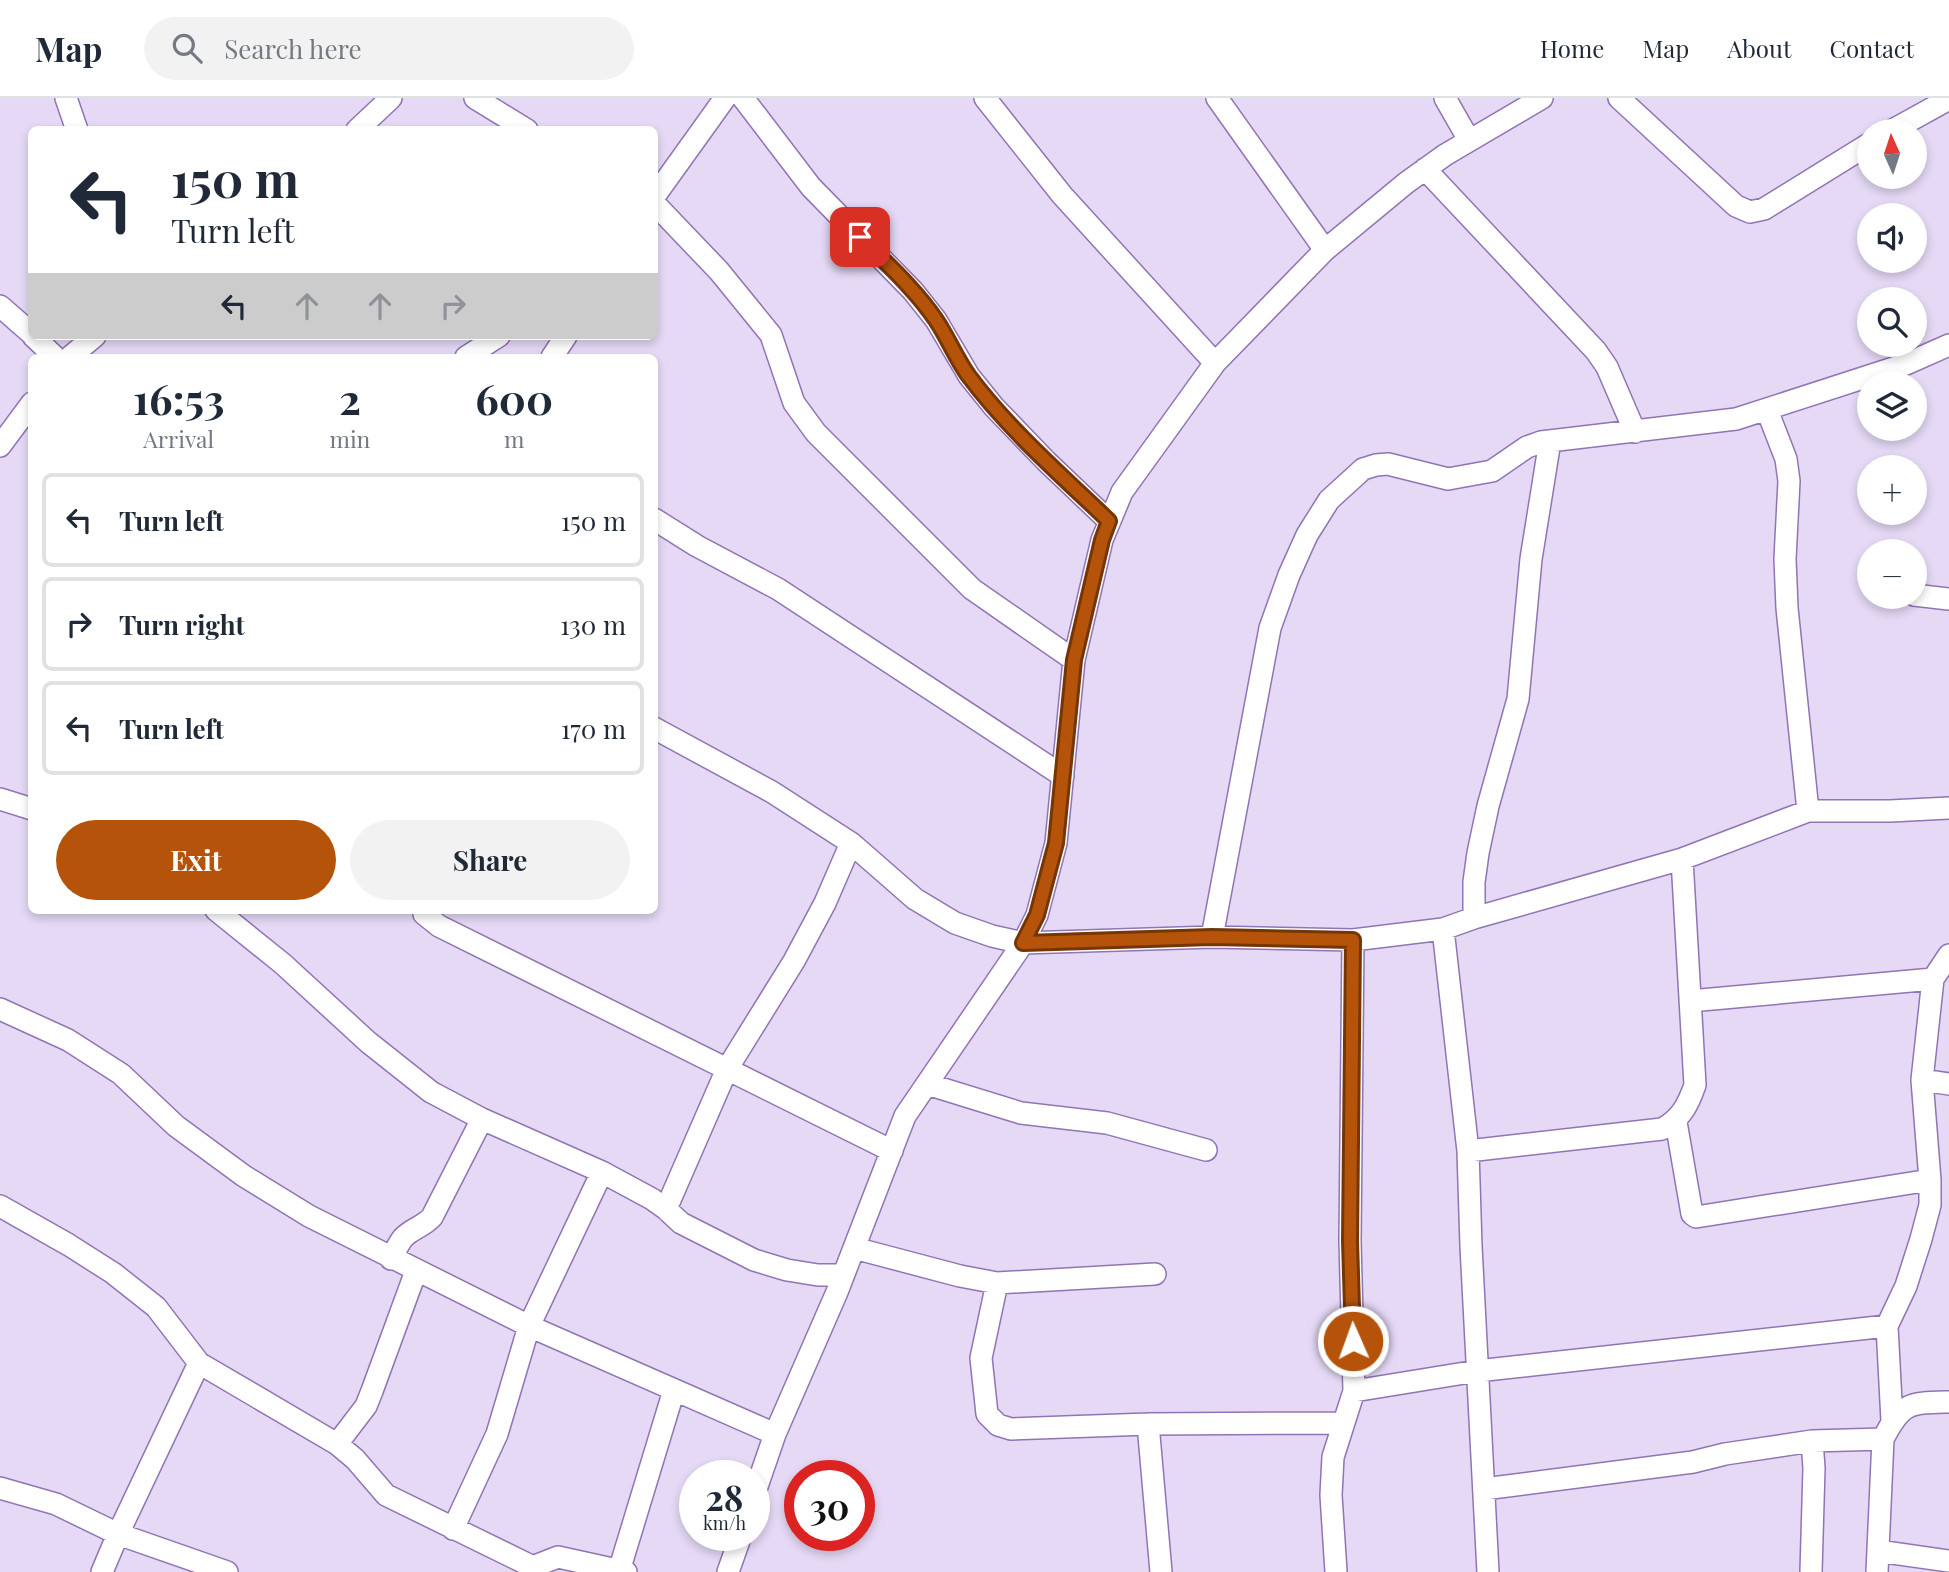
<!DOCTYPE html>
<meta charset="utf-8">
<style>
body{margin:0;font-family:"Playfair Display",serif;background:#f2f2f3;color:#1f2937;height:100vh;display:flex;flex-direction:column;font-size:26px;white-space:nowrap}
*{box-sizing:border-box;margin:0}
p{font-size:23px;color:#747a83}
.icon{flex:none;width:38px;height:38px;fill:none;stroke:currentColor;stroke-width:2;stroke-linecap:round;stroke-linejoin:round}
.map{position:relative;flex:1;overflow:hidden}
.sheet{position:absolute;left:28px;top:256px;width:630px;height:560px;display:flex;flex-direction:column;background:#fff;border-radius:10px;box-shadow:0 4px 10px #0003}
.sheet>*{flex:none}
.banner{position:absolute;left:28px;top:28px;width:630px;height:214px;border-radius:10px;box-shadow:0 4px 10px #0003;background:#fff;color:#1f2937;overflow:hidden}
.needle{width:46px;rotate:357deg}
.tools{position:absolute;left:1857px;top:21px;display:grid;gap:14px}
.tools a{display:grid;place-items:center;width:70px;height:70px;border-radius:50%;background:#fff;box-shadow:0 4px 10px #0003;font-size:35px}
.speed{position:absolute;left:679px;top:1362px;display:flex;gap:14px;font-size:35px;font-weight:700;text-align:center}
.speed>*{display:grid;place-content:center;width:91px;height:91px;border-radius:50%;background:#fff;box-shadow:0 4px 10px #0003;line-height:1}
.speed small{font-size:18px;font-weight:400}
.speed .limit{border:10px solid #d22;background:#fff;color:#111}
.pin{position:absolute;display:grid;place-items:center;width:60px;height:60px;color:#fff;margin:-30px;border-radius:14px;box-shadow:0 4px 10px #0006}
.me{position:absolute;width:77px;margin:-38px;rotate:358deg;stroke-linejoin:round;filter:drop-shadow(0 0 5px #0008)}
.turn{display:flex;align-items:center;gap:24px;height:147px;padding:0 28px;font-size:32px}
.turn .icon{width:91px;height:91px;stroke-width:2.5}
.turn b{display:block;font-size:49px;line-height:60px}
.lanes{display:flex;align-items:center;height:66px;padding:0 28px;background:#0003;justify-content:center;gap:35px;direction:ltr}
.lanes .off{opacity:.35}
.eta{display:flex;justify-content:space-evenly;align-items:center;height:119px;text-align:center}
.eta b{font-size:42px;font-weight:700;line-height:49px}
.button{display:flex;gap:14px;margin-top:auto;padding:14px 28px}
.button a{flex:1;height:80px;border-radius:42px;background:#b45309;color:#fff;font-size:28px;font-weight:700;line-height:80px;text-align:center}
.button a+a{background:#f2f2f3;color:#1f2937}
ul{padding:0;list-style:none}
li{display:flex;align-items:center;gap:21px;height:94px;margin:0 14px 10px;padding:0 14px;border:4px solid #e0e1e3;border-radius:10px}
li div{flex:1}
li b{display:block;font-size:26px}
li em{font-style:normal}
header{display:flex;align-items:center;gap:42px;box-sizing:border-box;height:98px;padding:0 35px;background:#fff;border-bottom:2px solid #e0e1e3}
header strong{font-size:33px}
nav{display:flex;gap:38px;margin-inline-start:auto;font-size:24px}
.search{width:490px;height:63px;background:#f2f2f3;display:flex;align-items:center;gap:18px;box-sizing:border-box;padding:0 24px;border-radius:38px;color:#747a83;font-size:26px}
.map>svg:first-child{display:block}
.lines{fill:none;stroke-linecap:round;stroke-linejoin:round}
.street-casing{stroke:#9174b4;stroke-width:24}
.street{stroke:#fff;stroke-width:21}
.route-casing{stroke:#753606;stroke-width:18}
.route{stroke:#b45309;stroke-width:12}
</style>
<header>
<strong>Map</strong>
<div class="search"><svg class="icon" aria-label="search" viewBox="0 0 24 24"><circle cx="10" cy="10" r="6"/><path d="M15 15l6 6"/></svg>Search here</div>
<nav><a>Home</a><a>Map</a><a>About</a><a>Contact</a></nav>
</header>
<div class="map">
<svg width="1949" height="1474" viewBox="0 0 1949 1474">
<rect width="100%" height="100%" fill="#e5d9f6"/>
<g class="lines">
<g class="street-casing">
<path id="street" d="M66 0 77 32
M475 0 527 32
M743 0 811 89 913 193 936 222 969 278 994 309 1046 363 1109 423
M985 0 1062 97 1215 265
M1217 0 1325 152
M1445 0 1469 42
M1619 0 1736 108 1750 114 1764 111 1869 46
M357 32 391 0
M1891 33 1949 1
M1425 71 1596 253 1607 269 1635 334
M654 99 725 0
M654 105 719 173 771 237 794 305 816 335 972 491 1074 562
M0 208 32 236
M33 238 55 259
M70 259 95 238
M466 259 499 238
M552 259 566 238
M1767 312 1786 361 1789 383 1785 461 1787 510 1808 713
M0 348 32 305
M654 421 697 448 778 491 1063 678
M1914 497 1949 501
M654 630 772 694 851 745 915 801 955 825 992 838 1023 845 1212 839 1353 842 1443 831 1474 820 1682 761 1808 713H1890L1949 710
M0 701 32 711
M216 812 283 866 368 944 431 994 482 1021 602 1074 652 1101 666 1111 681 1125 754 1162 787 1172 818 1177H843
M424 812V816L439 828 892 1053
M1474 820V784L1478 755 1488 708 1518 601 1531 461 1550 343
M1443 831 1468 1053 1471 1148 1488 1474
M1212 839 1270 530 1289 477 1307 437 1329 402 1363 371 1376 367 1388 366 1448 381 1492 373 1527 349 1541 344 1736 321 1906 266 1949 247
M1690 903 1933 881
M0 911 68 942 121 976 176 1028 244 1078 309 1118 529 1228 775 1336
M1922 982 1949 986
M927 986 1021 1015 1107 1025 1206 1052
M1676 1024 1692 1116 1696 1119 1930 1082
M1468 1053 1662 1031C1681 1021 1688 1007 1695 987L1682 761
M0 1108 69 1147 113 1175 156 1209 199 1265 337 1346 355 1361 386 1397 529 1467 535 1468 558 1459 626 1474
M666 1111 727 971 794 863 825 805 851 745
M854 1150 960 1178 997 1185 1155 1176
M391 1161C395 1154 398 1146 403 1140 411 1131 423 1129 432 1119L482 1021
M997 1185 981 1260 987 1316 998 1327 1011 1331 1148 1326 1343 1325
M1354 1293 1477 1273 1887 1228
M1892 1323 1887 1228 1906 1188 1921 1141 1930 1107V1082L1922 982 1933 881 1949 857
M1148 1326 1161 1474
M337 1346 366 1308 372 1293 416 1173
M0 1390 56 1406 118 1436 227 1474
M1484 1391 1693 1364 1725 1356 1812 1343 1883 1341
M754 1397 775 1336 837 1194 905 1018 1023 845 1037 817 1056 745 1074 562 1102 442 1122 394 1215 265 1325 152 1406 85 1445 57 1542 0
M453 1431 497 1336 529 1228 602 1074
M1878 1453 1949 1463
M619 1473 674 1292
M102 1474 118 1436 199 1265
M728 1474 741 1437
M1336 1474 1331 1397 1333 1359 1354 1293 1350 1143 1353 842
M1811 1474 1814 1370 1812 1343
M1877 1474 1883 1341C1902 1304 1909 1305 1949 1304"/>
</g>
<use href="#street" class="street"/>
</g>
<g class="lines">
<g class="route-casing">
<path id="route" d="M860 139C886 165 915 191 936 222 948 240 956 260 968 277 1008 331 1061 377 1109 423L1102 442 1074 562 1056 745 1037 817 1023 845 1212 839 1353 842 1350 1143 1353 1243"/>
</g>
<use href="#route" class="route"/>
</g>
</svg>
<div class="tools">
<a><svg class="needle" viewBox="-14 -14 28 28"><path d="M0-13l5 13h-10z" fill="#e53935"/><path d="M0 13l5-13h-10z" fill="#747a83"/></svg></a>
<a><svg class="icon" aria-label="sound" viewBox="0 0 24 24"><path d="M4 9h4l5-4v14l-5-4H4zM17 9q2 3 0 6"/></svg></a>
<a><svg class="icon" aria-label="search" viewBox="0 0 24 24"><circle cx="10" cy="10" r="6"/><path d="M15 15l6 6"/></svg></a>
<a><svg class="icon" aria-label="layers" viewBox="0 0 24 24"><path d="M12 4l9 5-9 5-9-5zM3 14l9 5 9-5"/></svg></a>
<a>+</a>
<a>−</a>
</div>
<div class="speed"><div>28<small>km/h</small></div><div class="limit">30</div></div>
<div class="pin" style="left:860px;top:139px;background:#d93025"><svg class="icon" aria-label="arrive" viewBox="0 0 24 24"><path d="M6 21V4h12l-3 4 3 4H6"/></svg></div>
<svg class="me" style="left:1353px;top:1243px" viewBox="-20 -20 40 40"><circle r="17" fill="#b45309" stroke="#fff" stroke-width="3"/><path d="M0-11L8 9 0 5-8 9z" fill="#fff"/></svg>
<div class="banner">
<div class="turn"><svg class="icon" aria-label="left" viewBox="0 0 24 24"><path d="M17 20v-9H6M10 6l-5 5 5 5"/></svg><div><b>150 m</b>Turn left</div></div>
<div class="lanes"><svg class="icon" aria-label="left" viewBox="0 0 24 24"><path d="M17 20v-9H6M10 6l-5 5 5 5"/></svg><svg class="icon off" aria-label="ahead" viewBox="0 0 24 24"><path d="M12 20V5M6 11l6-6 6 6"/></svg><svg class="icon off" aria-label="ahead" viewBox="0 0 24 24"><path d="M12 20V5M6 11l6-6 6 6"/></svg><svg class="icon off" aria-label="right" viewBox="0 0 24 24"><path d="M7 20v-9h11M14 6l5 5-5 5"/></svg></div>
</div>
<section class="sheet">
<div class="eta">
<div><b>16:53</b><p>Arrival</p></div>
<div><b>2</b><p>min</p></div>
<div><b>600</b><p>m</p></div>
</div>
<ul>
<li><svg class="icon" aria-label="left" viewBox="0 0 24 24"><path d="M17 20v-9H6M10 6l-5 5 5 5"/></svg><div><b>Turn left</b></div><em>150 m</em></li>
<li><svg class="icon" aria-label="right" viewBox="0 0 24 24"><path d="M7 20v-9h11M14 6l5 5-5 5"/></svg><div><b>Turn right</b></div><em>130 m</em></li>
<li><svg class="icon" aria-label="left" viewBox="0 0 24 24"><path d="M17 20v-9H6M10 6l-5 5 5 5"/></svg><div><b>Turn left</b></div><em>170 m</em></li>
</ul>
<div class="button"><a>Exit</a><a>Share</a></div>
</section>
</div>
